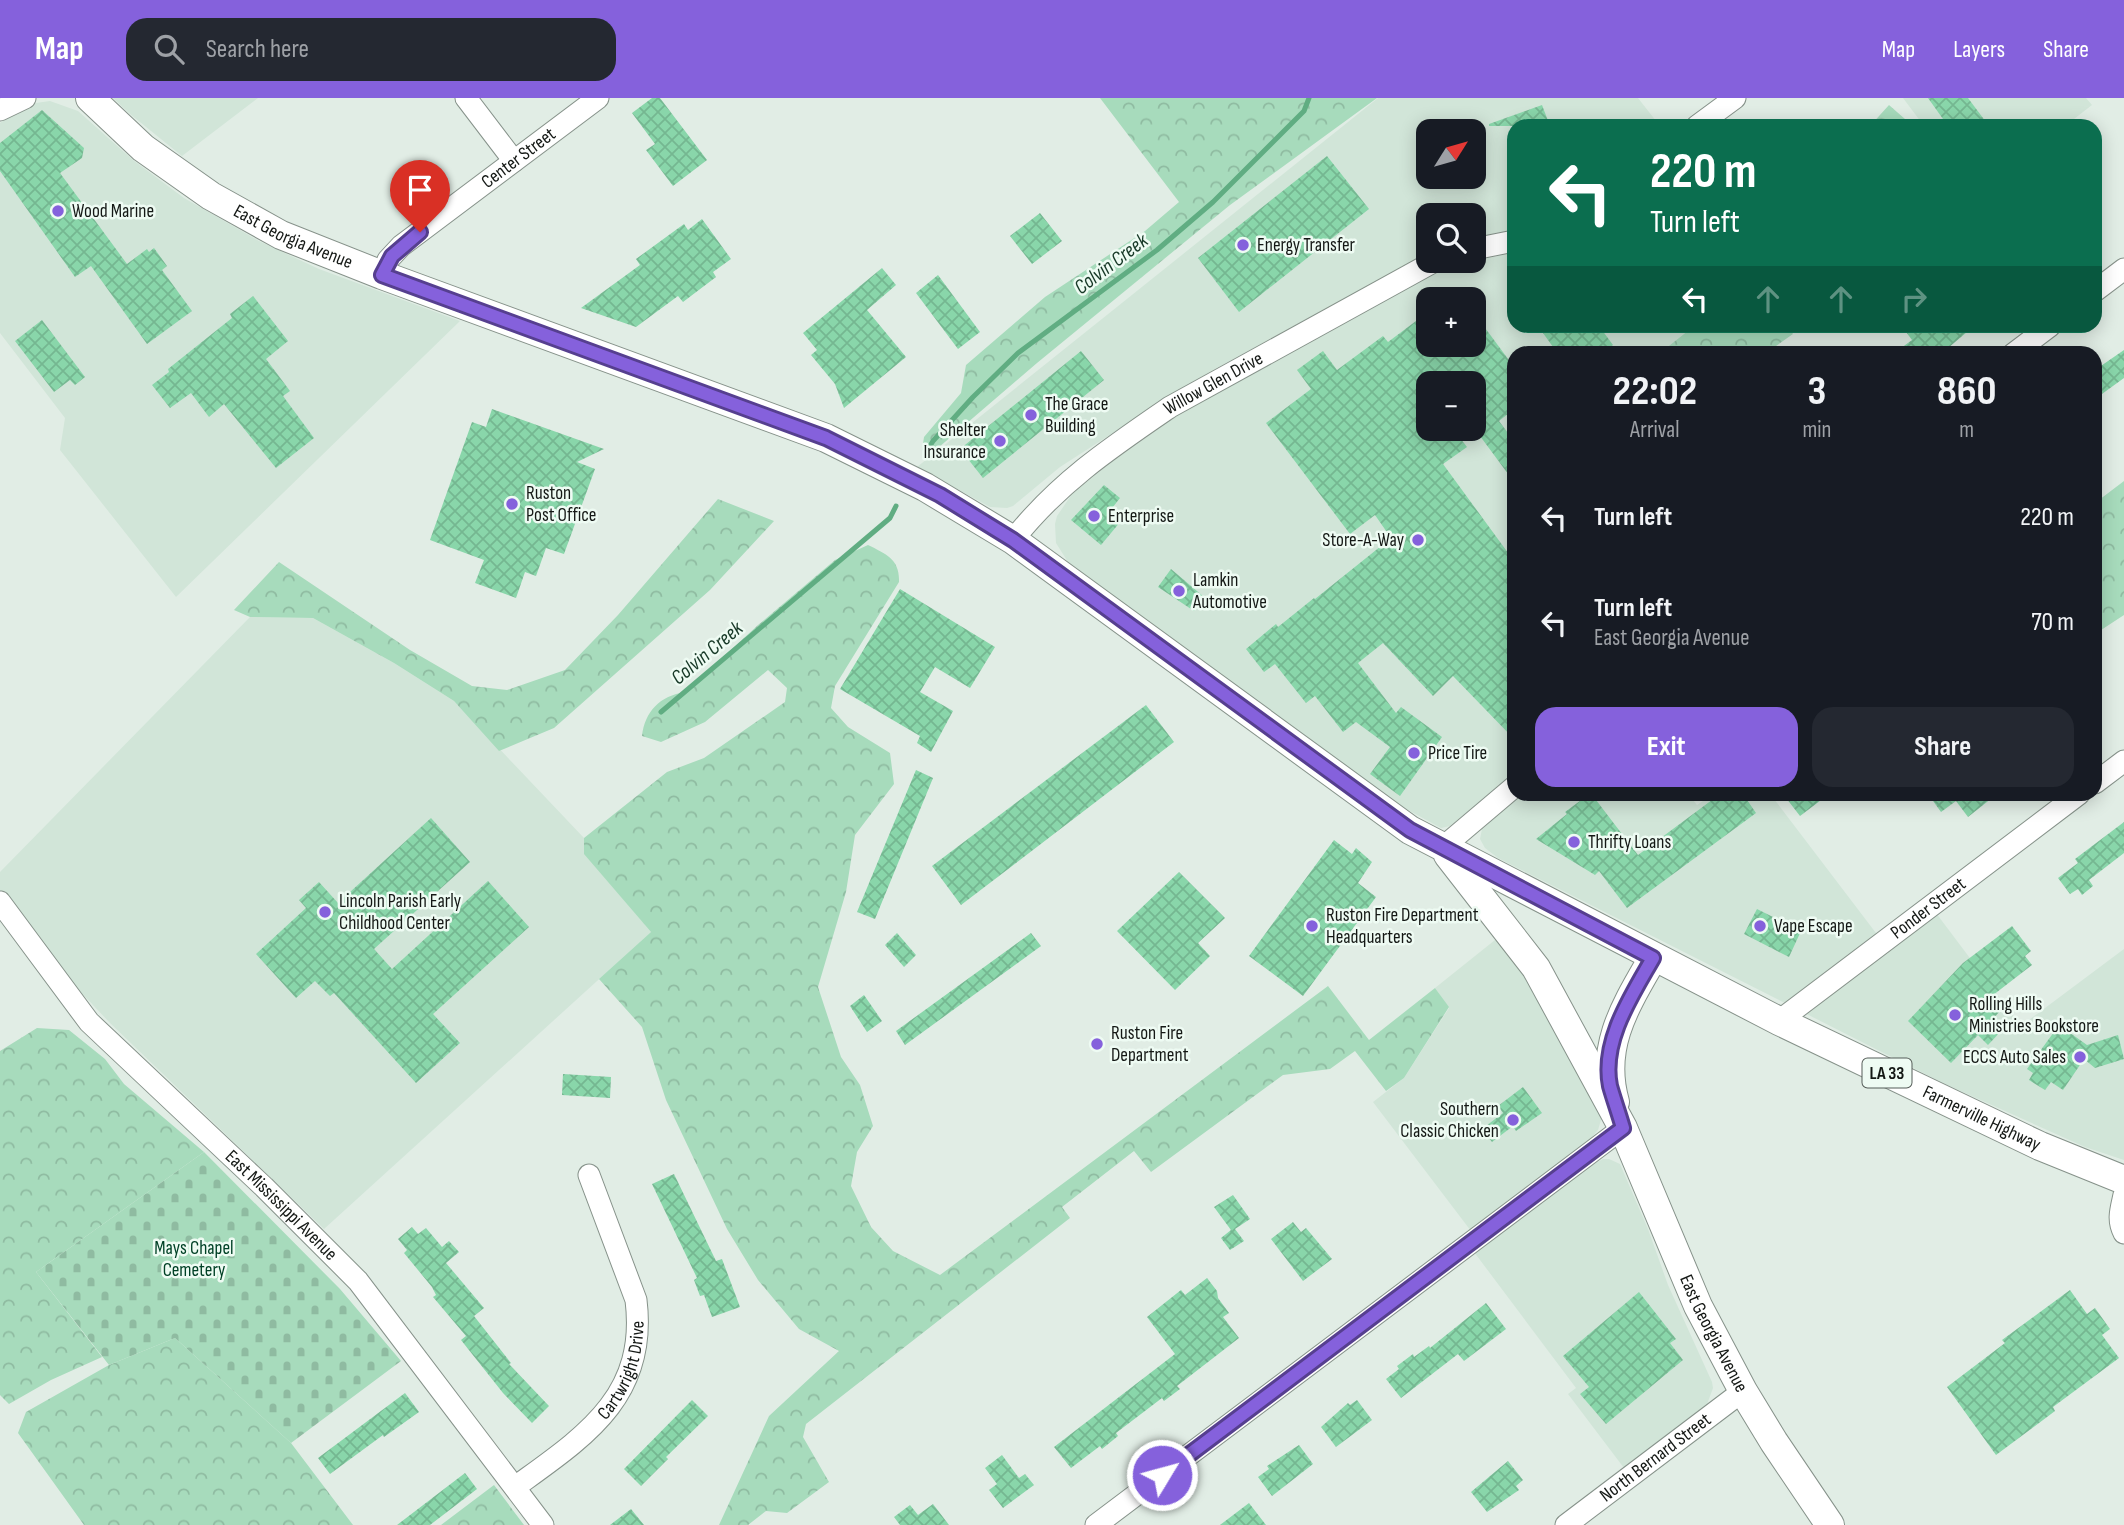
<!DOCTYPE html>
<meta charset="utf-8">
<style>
body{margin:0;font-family:"Sofia Sans Condensed",sans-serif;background:#242831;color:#f1f3f6;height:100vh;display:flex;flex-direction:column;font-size:26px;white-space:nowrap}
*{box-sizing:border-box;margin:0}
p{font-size:23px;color:#9ea1a6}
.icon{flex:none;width:38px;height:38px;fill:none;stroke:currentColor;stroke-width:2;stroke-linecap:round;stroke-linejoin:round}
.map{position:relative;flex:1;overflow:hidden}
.side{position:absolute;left:1507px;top:248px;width:595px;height:455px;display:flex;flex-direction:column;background:#171b24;border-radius:21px;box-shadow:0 4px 18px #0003}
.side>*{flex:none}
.guide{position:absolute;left:1507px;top:21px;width:595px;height:214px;border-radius:21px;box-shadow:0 4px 18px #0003;background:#0b6e4f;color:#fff;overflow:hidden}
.needle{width:46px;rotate:53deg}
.tools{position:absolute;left:1416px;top:21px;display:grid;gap:14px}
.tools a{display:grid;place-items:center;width:70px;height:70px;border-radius:14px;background:#171b24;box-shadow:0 4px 18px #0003;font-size:35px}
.pin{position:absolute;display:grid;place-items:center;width:60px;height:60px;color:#fff;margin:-72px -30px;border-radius:50% 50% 50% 0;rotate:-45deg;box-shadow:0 0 7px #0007}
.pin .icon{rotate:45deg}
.me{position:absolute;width:77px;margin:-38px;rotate:53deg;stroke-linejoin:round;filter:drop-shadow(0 0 5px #0008)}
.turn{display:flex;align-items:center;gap:24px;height:147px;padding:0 28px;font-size:32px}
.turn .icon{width:91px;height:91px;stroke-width:2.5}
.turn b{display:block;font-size:49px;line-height:60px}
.lanes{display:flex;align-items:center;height:66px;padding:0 28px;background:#0003;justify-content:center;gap:35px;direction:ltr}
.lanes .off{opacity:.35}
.eta{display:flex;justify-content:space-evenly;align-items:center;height:119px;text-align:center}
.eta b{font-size:42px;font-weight:700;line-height:49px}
.button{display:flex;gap:14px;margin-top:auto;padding:14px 28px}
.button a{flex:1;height:80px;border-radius:21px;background:#8561dc;color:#fff;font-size:28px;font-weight:700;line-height:80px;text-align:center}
.button a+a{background:#242831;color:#f1f3f6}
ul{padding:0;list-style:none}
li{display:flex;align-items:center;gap:21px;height:105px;padding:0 28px}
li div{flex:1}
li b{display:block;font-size:26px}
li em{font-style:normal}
header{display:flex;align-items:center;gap:42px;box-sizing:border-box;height:98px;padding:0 35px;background:#8561dc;color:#fff}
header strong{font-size:33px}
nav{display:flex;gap:38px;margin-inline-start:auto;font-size:24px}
.search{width:490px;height:63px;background:#242831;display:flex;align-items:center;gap:18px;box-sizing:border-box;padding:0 24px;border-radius:21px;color:#9ea1a6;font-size:26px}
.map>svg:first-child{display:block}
.built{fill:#d1e5d8;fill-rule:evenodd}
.forest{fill:url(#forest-crowns)}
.cemetery{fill:url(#cemetery-stones)}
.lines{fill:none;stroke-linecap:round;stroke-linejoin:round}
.stream{stroke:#60ad82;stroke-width:5}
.building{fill:url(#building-cross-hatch)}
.minor-casing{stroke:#86928a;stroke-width:23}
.major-casing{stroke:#86928a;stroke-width:30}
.minor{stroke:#fff;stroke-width:21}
.major{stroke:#fff;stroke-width:28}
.route-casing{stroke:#563f8f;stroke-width:18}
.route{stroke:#8561dc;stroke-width:12}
.poi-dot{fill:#8561dc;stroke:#eefbf3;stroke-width:2.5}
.labels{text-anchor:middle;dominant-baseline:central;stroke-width:5;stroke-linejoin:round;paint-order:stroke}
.shield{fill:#eefbf3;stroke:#555c58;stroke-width:2}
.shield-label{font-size:18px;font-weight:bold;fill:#141815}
.street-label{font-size:19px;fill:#141815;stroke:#eefbf3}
.poi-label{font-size:19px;fill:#141815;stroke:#eefbf3;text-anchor:start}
.park-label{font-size:19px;fill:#004126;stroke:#eefbf3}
.water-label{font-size:21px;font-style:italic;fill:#173927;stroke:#eefbf3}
</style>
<header>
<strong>Map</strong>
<div class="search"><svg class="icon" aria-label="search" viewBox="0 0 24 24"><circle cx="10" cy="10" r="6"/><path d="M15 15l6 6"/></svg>Search here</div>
<nav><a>Map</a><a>Layers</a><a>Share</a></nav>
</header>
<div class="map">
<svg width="2124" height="1427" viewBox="0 0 2124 1427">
<defs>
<pattern id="forest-crowns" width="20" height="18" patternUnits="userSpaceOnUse" patternTransform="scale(1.75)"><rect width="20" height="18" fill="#a7dbbc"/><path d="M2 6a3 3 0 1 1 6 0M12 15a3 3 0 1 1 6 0" fill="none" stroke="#8fbba1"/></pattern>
<pattern id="cemetery-stones" width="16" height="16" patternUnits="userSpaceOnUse" patternTransform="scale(1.75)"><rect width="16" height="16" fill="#a7dbbc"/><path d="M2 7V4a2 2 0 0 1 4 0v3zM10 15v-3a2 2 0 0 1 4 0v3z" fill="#8fbba1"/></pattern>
<pattern id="building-cross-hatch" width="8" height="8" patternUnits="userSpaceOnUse" patternTransform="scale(1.75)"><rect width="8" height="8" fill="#89d6aa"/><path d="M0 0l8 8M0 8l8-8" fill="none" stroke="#75b791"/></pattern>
</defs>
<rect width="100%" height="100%" fill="#e1ede5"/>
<path class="built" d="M113 0H258L182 58 130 16Z
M1378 0H1638L1660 28H1514V132L1474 141V117H1428V155L1213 272 1164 302 1060 369 1013 408 1007 410 990 409 917 369ZM1428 33H1474V79H1428Z
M1903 0H2086L2092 7 2065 28H1924Z
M50 3 78 13 133 62 184 100 259 143 319 171 460 223 176 499 60 352 65 320 0 235V25L15 13 29 6Z
M1514 155V228H1694L1660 255 1514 256V675L1450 728 1441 730 1397 706 1068 464 1056 445 1055 426 1057 418 1072 396 1110 365 1188 310 1433 175 1456 166ZM1428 201H1474V247H1428ZM1428 285H1474V331H1428Z
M250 519 313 520 394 565 454 603 584 740 585 756 651 834 324 1131 110 925 57 869 0 793V774Z
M1519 697H1689L1697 707 1712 697H1771L1879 839 1936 815 2021 928 2124 851V1062L2085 1049 1945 986 1498 760 1485 750 1480 741 1482 731Z
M1500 838 1525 870 1601 1017V1022L1598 1032 1588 1044 1471 1133 1373 1004 1404 980 1449 910 1435 890Z
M1603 1061H1609L1620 1066 1648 1131 1668 1187 1712 1284 1713 1290 1706 1309 1624 1370 1568 1296 1576 1290 1474 1154 1592 1067Z"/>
<path class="forest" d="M1100 0H1377L1230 107 1037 265 931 356 922 352 924 339 961 295 966 267 1045 199 1145 133 1179 104Z
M1889 7 1913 28H1870Z
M1694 228H1787L1793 236 1766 255H1660Z
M2124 383V517L2095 536V405Z
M718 401 774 423 710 492 554 630 499 653 454 603 394 565 313 520 250 519 234 512 279 464 410 552 472 588 507 592 565 572 618 517Z
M868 447C886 456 900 461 899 484L835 588 831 610 848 629 890 655 894 686 855 737 846 794 818 889 841 959 860 987 873 1028 857 1054 851 1088 871 1129 893 1153 940 1177 1328 888 1369 942 1435 890 1449 909 1404 980 1386 993 1355 953 1330 971 1283 977 1151 1074 1134 1053 1062 1109 1070 1120 806 1326 803 1339 829 1384 787 1415 766 1413 748 1427H719L769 1318 839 1253 799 1231 758 1182 727 1131 666 1002 642 929 599 881 651 834 584 756V740L667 674 704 660 785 604 787 590 768 572 705 624 661 644 642 638C645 613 660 598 685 594L757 528 835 462Z
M37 930 69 932 105 961 124 986 204 1054 36 1174 102 1259 51 1282 9 1306 0 1297V953Z
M175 1240 291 1345 353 1427H84L18 1335 26 1314 109 1267Z
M494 1387 524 1427H441Z"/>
<path class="cemetery" d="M204 1054 340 1191 401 1263 291 1345 175 1240 109 1267 36 1174Z"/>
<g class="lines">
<path class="stream" d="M927 353 933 343 973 299 1018 255 1157 152 1213 104 1304 13 1309 0
M661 614 890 420 896 408"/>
</g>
<path class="building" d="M652 0H660L707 62 673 88 646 52 655 46 632 15Z
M1928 0H1968L1989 28H1948Z
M1542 7 1550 28H1489V26Z
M42 12 84 50 82 60 60 75 127 166 147 151 149 154 154 150 167 168 162 172 192 213 147 246 91 168 75 179 0 73V45Z
M1327 58 1369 111 1239 214 1198 160Z
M1040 115 1062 143 1032 166 1010 138Z
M702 121 731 161 713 174 716 179 683 204 678 198 636 229 581 210 640 167 636 161 684 126 688 132Z
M882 170 896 187 867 212 906 259 844 310 835 286 811 257 817 252 803 235Z
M938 177 980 234 958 251 916 195Z
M253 198 288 243 266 261 290 293 283 298 314 340 276 370 224 306 209 319 191 295 170 310 152 287 169 274 168 271 232 220 230 216Z
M1428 214V247H1474V215L1514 269V311L1499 323 1514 343V384L1480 338 1474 343V285H1428V331H1453L1467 349 1443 366 1514 463V641L1453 578 1433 598 1383 545 1358 565 1396 615 1401 609 1442 639 1400 698 1370 676 1390 649 1356 624 1343 634 1315 598 1306 605 1275 566 1264 574 1246 551 1276 526 1278 529 1314 500 1315 501 1391 440 1375 417 1350 436 1266 325 1311 291 1297 272 1323 253 1337 272 1383 238 1388 244Z
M42 222 85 279 75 287 70 282 54 294 15 243Z
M1538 228H1599L1613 247 1602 256H1558Z
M1915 228H1974L1941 256H1893L1912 242 1906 234Z
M2124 252V280L2095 301V272Z
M1081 253 1104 282 983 380 960 351Z
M492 311 604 351 577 364 595 371 564 456 546 450 536 478 525 474 516 500 475 485 484 462 430 442 472 324 486 329Z
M1104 387 1120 400 1109 414 1121 423 1101 447 1071 422Z
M1171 471 1204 499 1194 513 1158 489Z
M900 491 995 549 970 590 935 569 920 594 953 613 931 654 917 645 920 638 840 591Z
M1146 607 1174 644 961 807 932 768Z
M916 672 933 680 875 821 857 814Z
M1720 696H1743L1756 715 1627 810 1599 773 1595 777 1536 741 1567 716 1565 714 1588 697 1590 700 1593 698 1638 757Z
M1783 696H1829L1800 718Z
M1928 696H1997L1968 719 1956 703 1941 714Z
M431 720 470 764 374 851 392 871 488 783 529 829 433 916 460 945 416 985 334 895 330 898 315 883 296 900 256 856 306 810 299 802 319 784 338 805Z
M2124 724V755L2089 782 2093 788 2082 797 2078 791 2070 796 2058 780 2078 765 2075 761Z
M1334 742 1352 756 1356 750 1372 764 1358 785 1376 799 1303 898 1249 858Z
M1179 774 1225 820 1198 845 1210 858 1175 892 1117 833Z
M1757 811 1801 833 1789 859 1744 836Z
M2012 828 2031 853 2025 858 2032 867 1988 901 2000 913 1993 921 2003 931 1988 947 1978 937 1951 965 1908 923 1963 865Z
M897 835 916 857 904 869 885 847Z
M1031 835 1041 848 905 947 896 933Z
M864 897 882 923 867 934 850 908Z
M2059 927 2087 947 2118 937 2124 961 2095 970 2084 961 2063 992 2051 984 2045 992 2029 982 2033 975 2027 971Z
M563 976 611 979 610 1000 562 997Z
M1523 989 1542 1015 1516 1033 1513 1028 1492 1044 1482 1031 1503 1015 1498 1008Z
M674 1076 716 1163 722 1161 740 1209 712 1219 704 1197 700 1198 694 1182 697 1180 652 1086Z
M1233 1097 1250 1121 1235 1131 1244 1143 1230 1152 1221 1140 1231 1132 1214 1109Z
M1293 1124 1301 1134 1306 1130 1332 1161 1303 1183 1271 1141Z
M412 1129 418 1136 426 1130 442 1149 449 1143 459 1154 446 1165 484 1210 474 1218 511 1265 509 1266 549 1308 532 1325 503 1295 461 1242 466 1238 433 1199 436 1197 432 1189 404 1155 407 1152 398 1141Z
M1207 1180 1217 1193 1218 1200 1229 1215 1223 1219 1239 1240 1177 1288 1180 1291 1164 1303 1162 1300 1116 1335 1118 1338 1102 1351 1100 1348 1071 1370 1054 1349 1175 1256 1147 1219 1181 1192 1185 1197Z
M2070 1192 2087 1216 2095 1210 2110 1231 2102 1237 2119 1260 2053 1309 2055 1313 1996 1357 1947 1289 2005 1245 2002 1242Z
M1639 1194 1676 1241 1670 1245 1683 1262 1606 1326 1580 1296 1589 1289 1563 1258Z
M1486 1205 1506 1231 1464 1263 1458 1256 1401 1300 1386 1281 1399 1271 1397 1268 1413 1256 1414 1259 1429 1248 1430 1250Z
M405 1295 419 1314 384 1339 383 1337 330 1376 318 1360Z
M692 1302 708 1318 666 1359 668 1361 641 1388 624 1371Z
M1357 1302 1372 1322 1336 1349 1321 1329 1348 1305 1350 1307Z
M1299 1347 1313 1366 1272 1398 1258 1379 1269 1371 1267 1368Z
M1002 1357 1019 1380 1025 1376 1034 1387 1003 1410 989 1392 997 1386 985 1370Z
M1508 1363 1523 1382 1516 1388 1519 1392 1487 1414 1471 1394Z
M465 1375 477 1391 430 1427H397Z
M1249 1405 1266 1427H1220Z
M933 1406 949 1427H900L894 1419 910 1407 918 1417Z
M631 1411 644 1427H610Z"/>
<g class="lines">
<g class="minor-casing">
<g id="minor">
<path d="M466 0 514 63"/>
<path d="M0 12 25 0"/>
<path d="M1697 28 1735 0"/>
<path d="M1474 151 1514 143"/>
<path id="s1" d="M382 177 388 162 401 148 598 0"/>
<path d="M2095 193 2124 171"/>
<path d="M2013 256 2050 228"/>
<path id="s2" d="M1013 442C1058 385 1110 350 1170 309L1435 163"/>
<path d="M2095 685 2124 663"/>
<path d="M1442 750 1514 689"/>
<path id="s3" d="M0 804 89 924 264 1089 358 1183 543 1427"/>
<path id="s4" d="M1779 923 2079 696"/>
<path d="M2124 1097C2121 1111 2117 1122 2124 1135"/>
<path id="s5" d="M515 1389C584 1339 648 1299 636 1202L589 1077"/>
<path d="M1096 1427 1623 1030"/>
<path id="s6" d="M1566 1427 1743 1293"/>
</g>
</g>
<g class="major-casing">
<g id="major">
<path id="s7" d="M90 0 143 50 211 98 281 137 382 177 826 340 925 389 1013 442 1410 732 1779 923 2040 1048 2124 1082"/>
<path id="s8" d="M1448 757 1536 870 1623 1030 1698 1208 1743 1293 1774 1344 1830 1427"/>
<path d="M1615 1004C1599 948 1626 907 1653 860"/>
</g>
</g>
<use href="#minor" class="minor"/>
<use href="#major" class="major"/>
</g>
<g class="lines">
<g class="route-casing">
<path id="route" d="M420 134 392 158 382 177 826 340 940 397 1013 442 1410 732 1653 860C1632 897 1601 943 1610 988 1614 1002 1619 1016 1623 1030L1162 1377"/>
</g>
<use href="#route" class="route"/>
</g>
<g class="poi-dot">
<circle cx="58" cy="113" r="7"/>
<circle cx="1243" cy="147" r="7"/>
<circle cx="1031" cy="317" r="7"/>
<circle cx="1000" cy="343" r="7"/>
<circle cx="512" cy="406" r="7"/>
<circle cx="1094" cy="418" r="7"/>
<circle cx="1418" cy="442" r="7"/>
<circle cx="1179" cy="493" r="7"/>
<circle cx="1414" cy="655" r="7"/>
<circle cx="1574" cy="744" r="7"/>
<circle cx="325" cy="814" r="7"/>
<circle cx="1312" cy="828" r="7"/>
<circle cx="1760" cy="828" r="7"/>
<circle cx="1955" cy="917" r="7"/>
<circle cx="1097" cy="946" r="7"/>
<circle cx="2080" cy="959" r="7"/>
<circle cx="1513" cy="1022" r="7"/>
</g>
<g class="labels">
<rect class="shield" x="1862.5" y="960.5" width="49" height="29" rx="5"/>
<g class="shield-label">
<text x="1887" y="975">LA 33</text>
</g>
<g class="street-label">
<text stroke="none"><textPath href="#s1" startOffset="182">Center Street</textPath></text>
<text stroke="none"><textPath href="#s7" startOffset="248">East Georgia Avenue</textPath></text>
<text stroke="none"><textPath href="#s2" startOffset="256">Willow Glen Drive</textPath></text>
<text stroke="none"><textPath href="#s4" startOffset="187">Ponder Street</textPath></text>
<text stroke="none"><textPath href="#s7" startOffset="2163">Farmerville Highway</textPath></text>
<text stroke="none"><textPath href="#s3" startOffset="415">East Mississippi Avenue</textPath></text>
<text stroke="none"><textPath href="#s8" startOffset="550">East Georgia Avenue</textPath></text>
<text stroke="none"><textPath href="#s5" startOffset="164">Cartwright Drive</textPath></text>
<text stroke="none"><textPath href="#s6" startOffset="112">North Bernard Street</textPath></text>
</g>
<g class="poi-label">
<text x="72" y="113">Wood Marine</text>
<text x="1257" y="147">Energy Transfer</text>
<text x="1045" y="306">The Grace<tspan x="1045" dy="22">Building</tspan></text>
<text x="986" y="332" text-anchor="end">Shelter<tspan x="986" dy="22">Insurance</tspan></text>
<text x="526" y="395">Ruston<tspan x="526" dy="22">Post Office</tspan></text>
<text x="1108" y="418">Enterprise</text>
<text x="1404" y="442" text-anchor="end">Store-A-Way</text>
<text x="1193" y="482">Lamkin<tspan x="1193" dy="22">Automotive</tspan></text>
<text x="1428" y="655">Price Tire</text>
<text x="1588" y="744">Thrifty Loans</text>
<text x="339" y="803">Lincoln Parish Early<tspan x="339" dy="22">Childhood Center</tspan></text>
<text x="1326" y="817">Ruston Fire Department<tspan x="1326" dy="22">Headquarters</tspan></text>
<text x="1774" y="828">Vape Escape</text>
<text x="1969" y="906">Rolling Hills<tspan x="1969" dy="22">Ministries Bookstore</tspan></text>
<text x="1111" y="935">Ruston Fire<tspan x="1111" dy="22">Department</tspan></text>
<text x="2066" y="959" text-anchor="end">ECCS Auto Sales</text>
<text x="1499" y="1011" text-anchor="end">Southern<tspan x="1499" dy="22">Classic Chicken</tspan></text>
</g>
<g class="park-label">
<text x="194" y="1150">Mays Chapel<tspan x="194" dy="22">Cemetery</tspan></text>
</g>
<g class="water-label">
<text transform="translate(1111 166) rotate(-37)">Colvin Creek</text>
<text transform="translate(707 555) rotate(-40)">Colvin Creek</text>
</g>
</g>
</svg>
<div class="tools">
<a><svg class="needle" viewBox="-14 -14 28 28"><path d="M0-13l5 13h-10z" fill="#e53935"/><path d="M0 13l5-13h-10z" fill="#9ea1a6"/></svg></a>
<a><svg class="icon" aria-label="search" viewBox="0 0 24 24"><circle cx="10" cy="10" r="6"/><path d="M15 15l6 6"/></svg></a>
<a>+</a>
<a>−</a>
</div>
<div class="pin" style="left:420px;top:134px;background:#d93025"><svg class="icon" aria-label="arrive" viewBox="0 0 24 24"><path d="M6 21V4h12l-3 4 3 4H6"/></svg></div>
<svg class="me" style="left:1162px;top:1377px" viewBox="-20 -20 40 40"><circle r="17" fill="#8561dc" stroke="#fff" stroke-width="3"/><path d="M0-11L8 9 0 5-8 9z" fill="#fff"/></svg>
<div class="guide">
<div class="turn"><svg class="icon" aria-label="left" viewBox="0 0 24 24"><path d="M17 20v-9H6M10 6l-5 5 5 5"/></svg><div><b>220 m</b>Turn left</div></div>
<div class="lanes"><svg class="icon" aria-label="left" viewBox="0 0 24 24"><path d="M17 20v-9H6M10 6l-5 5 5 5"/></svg><svg class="icon off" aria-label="ahead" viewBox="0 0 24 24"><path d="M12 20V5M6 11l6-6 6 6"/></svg><svg class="icon off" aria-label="ahead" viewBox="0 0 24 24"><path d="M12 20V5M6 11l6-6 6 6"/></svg><svg class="icon off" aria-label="right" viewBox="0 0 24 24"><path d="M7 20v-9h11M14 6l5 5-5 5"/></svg></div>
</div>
<section class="side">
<div class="eta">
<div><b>22:02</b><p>Arrival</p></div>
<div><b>3</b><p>min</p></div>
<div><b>860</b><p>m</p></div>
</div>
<ul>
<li><svg class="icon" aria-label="left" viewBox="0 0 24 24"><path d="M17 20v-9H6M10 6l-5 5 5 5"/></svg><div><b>Turn left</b></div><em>220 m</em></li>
<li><svg class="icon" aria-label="left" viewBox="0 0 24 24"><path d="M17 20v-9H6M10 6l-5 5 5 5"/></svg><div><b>Turn left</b><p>East Georgia Avenue</p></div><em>70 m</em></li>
</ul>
<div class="button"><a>Exit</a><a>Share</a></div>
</section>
</div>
